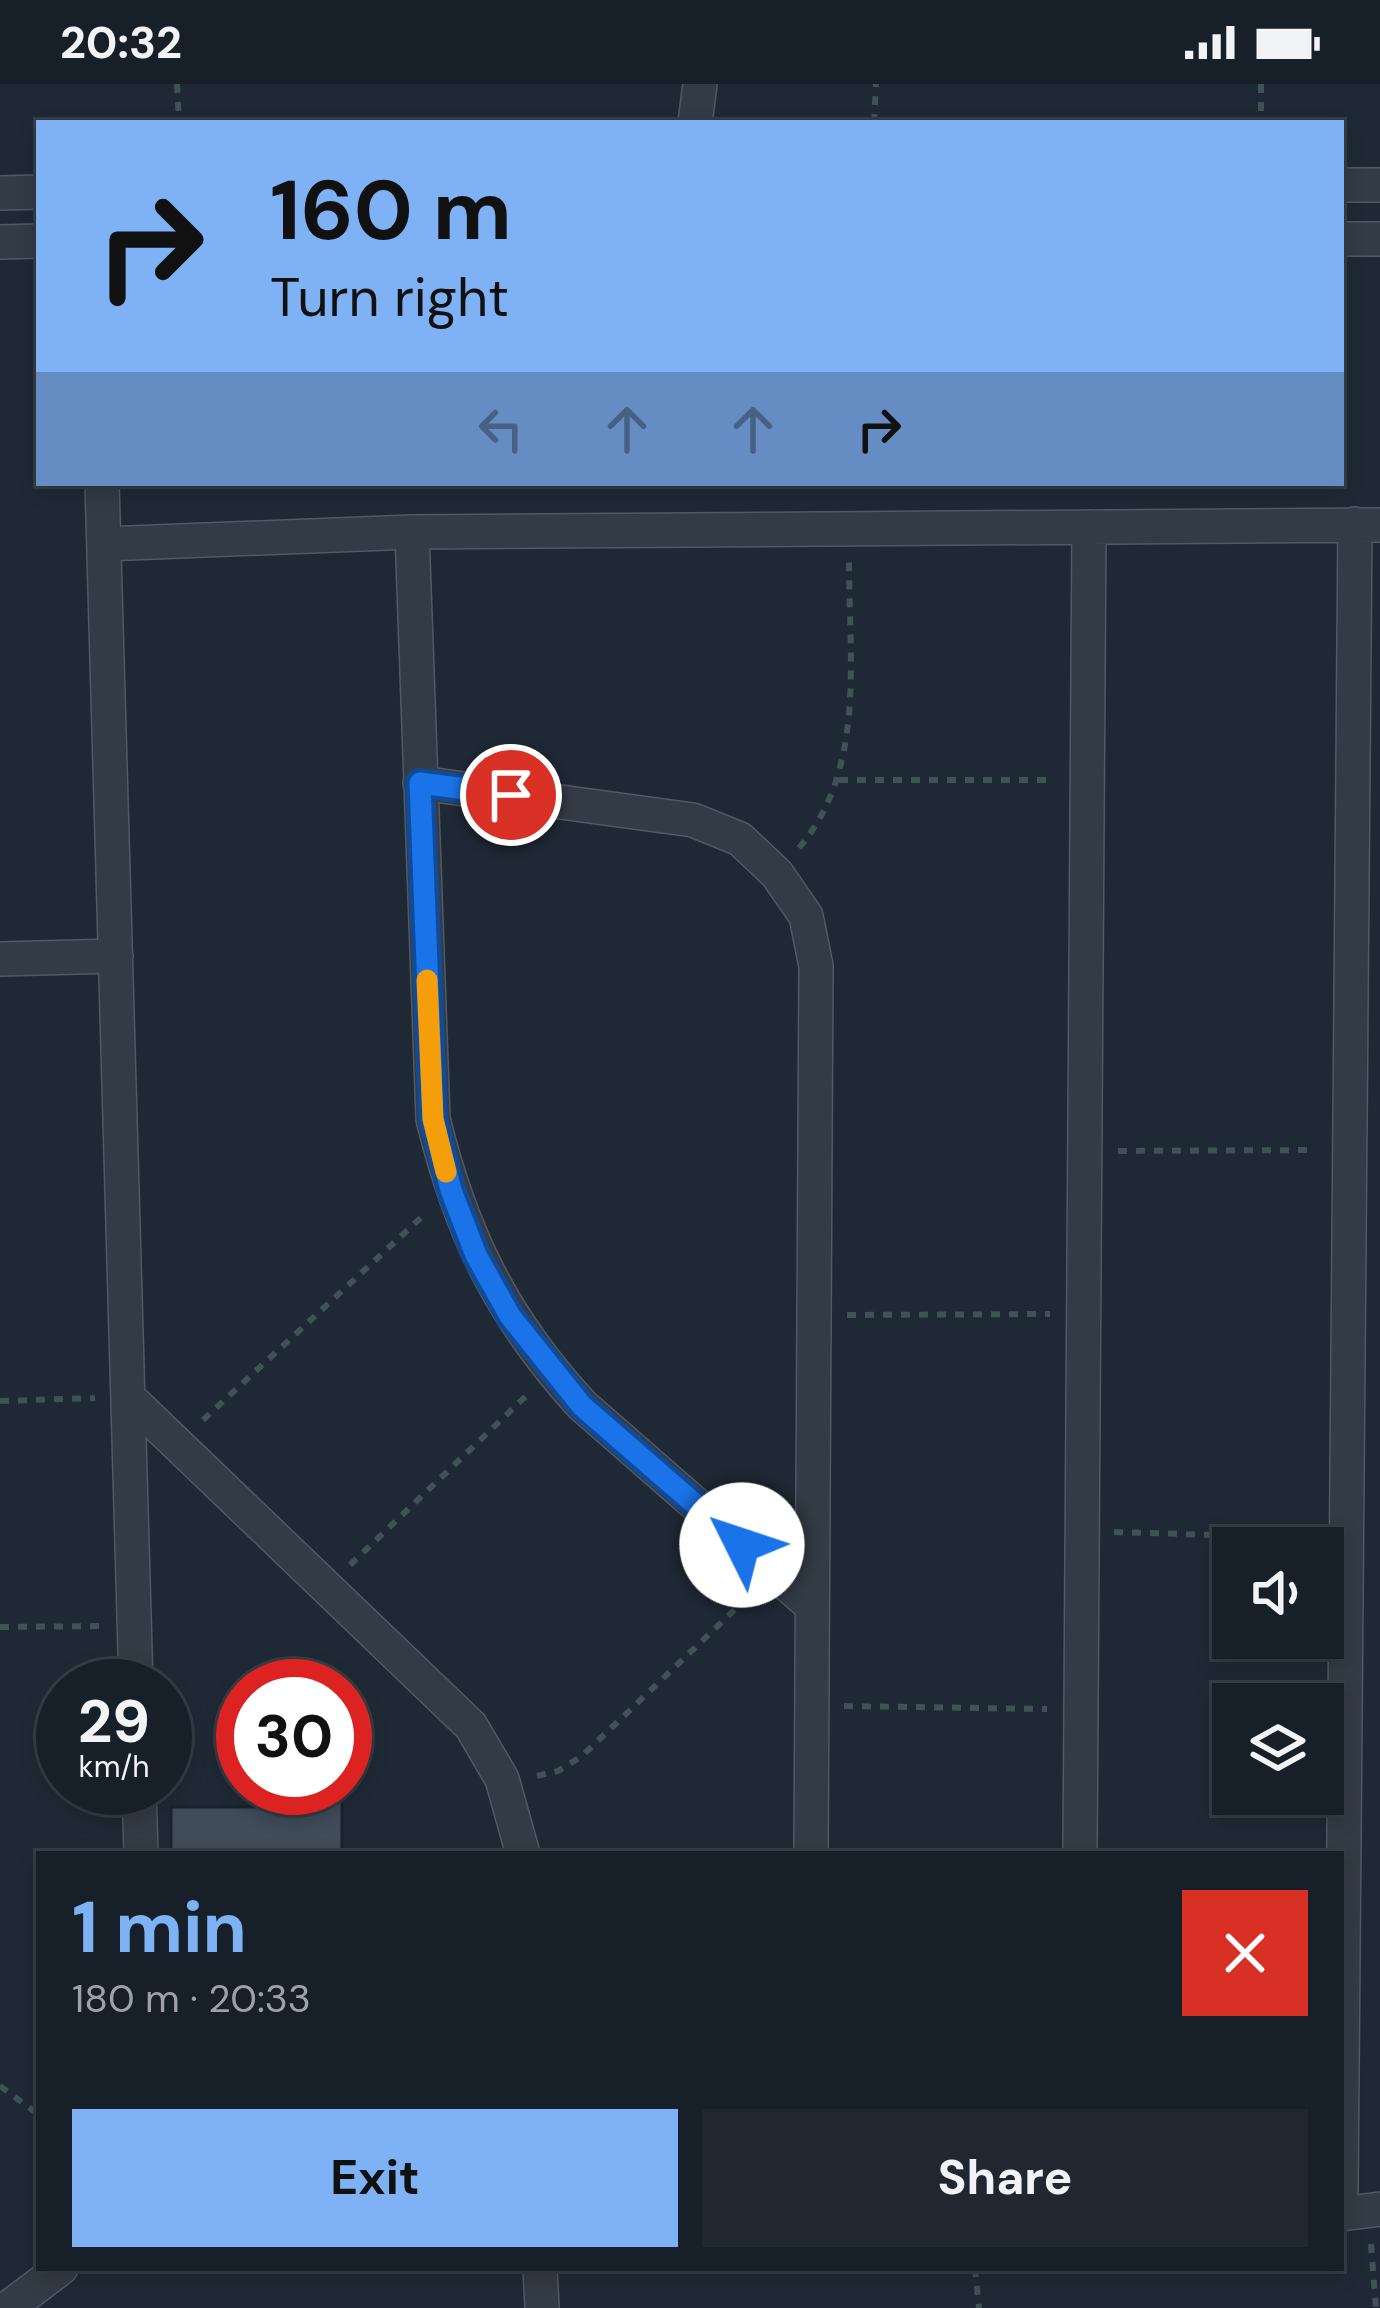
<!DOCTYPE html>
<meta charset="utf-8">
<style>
body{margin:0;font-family:"DM Sans",sans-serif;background:#202730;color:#f1f3f6;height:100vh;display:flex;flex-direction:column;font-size:45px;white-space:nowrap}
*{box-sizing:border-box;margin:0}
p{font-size:39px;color:#9ea2a8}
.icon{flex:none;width:66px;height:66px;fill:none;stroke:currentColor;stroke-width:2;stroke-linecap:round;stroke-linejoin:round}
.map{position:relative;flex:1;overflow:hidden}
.side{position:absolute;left:36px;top:1767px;width:1308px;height:420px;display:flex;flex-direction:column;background:#171f28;border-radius:0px;box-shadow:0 6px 18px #0003,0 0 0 3px #363d45}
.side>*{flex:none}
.banner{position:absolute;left:36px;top:36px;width:1308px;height:366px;border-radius:0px;box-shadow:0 6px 18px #0003,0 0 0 3px #363d45;background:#7fb1f5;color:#111;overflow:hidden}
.tools{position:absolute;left:1212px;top:1443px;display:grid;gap:24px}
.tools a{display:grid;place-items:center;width:132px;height:132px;border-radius:0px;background:#171f28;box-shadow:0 6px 18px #0003,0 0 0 3px #363d45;font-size:60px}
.speed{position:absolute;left:36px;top:1575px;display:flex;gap:24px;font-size:60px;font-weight:700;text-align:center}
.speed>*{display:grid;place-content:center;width:156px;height:156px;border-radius:50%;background:#171f28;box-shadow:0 6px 18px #0003,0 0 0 3px #363d45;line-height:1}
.speed small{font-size:30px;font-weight:400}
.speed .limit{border:18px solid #d22;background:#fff;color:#111}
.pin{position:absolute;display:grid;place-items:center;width:102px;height:102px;color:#fff;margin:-51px;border:6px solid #fff;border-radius:50%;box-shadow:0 3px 12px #0007}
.me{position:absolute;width:132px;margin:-66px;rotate:311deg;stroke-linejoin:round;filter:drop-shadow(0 0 9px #0008)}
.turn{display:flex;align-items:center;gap:42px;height:252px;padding:0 36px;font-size:54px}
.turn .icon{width:156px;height:156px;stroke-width:2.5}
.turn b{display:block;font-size:84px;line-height:102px}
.lanes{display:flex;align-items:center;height:114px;padding:0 36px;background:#0003;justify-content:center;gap:60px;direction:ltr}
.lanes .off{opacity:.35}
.round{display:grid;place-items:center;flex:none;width:126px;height:126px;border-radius:0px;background:#202730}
.summary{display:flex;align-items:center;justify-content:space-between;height:204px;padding:0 36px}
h1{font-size:72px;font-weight:700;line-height:90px;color:#7fb1f5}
.primary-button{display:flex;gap:24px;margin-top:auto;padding:24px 36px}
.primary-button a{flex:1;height:138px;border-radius:0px;background:#7fb1f5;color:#111;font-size:48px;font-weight:700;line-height:138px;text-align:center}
.primary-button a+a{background:#202730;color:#f1f3f6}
.status{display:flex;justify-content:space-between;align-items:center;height:84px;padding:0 60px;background:#171f28;direction:ltr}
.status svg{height:33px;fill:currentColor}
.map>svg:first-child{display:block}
.building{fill:#404c5a;stroke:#1a222c;stroke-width:3}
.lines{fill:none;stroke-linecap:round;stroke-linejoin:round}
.minor-casing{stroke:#505964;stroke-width:36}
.path{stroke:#3f5254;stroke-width:6;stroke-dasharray:9 9;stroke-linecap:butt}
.minor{stroke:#333b46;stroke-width:33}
.route-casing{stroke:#114b97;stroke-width:30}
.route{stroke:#1a73e8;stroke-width:21}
.slow{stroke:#f59e0b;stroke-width:21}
</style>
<div class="status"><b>20:32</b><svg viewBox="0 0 49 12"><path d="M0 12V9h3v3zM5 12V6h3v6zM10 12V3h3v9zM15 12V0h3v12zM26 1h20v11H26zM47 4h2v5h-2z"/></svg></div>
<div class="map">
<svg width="1380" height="2224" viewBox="0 0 1380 2224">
<rect width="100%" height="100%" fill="#1f2935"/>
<path class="building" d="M300 1704H342V1770H171V1723H300Z"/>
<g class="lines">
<g class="minor-casing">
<path id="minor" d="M695 39 700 0
M1341 101H1380
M0 109 39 108
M1341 155H1380
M0 158 39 157
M102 399 136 1602
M412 448 433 1035C461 1149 502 1234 582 1321L812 1522
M104 460 412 448 1380 441
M420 699 693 736 740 755 777 790 806 832 816 882 811 1770
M0 875 116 872
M128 1313 471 1642 502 1695 523 1770
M139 1704 141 1770
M1080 1770 1089 443
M1341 2107 1355 440
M1341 2130 1380 2125
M540 2184 542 2224
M8 2224 61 2184"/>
</g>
<path class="path" d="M177 0 179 39
M1261 0V39
M874 39 876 0
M839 696H1054
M799 764C866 685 849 575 849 478
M1118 1067 1315 1066
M847 1231 1050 1230
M0 1317 95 1314
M203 1336 426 1129
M1114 1448 1316 1454
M350 1481 527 1311
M0 1543 104 1542
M844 1622 1047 1625
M537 1692 558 1687 582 1672 749 1512
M0 2002 39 2031
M1371 2160 1376 2224
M975 2184 979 2224"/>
<use href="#minor" class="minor"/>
</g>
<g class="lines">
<g class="route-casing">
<path id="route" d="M511 711 420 699 433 1035 451 1106 476 1171 510 1232 582 1322 742 1461"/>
</g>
<use href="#route" class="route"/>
<path class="slow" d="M427 896 433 1035 446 1088"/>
</g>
</svg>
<div class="tools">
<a><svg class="icon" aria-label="sound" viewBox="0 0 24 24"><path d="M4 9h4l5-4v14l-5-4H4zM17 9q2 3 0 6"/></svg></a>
<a><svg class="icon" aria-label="layers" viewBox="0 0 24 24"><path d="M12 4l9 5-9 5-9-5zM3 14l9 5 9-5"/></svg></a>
</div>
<div class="speed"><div>29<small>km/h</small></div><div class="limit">30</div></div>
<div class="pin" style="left:511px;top:711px;background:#d93025"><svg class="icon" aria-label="arrive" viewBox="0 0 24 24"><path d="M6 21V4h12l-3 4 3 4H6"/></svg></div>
<svg class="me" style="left:742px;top:1461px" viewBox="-20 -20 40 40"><circle r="19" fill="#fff"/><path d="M0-13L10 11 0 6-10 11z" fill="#1a73e8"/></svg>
<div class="banner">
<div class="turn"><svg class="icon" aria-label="right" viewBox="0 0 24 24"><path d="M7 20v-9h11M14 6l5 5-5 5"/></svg><div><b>160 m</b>Turn right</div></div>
<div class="lanes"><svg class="icon off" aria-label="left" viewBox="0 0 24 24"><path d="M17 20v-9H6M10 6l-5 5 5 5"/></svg><svg class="icon off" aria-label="ahead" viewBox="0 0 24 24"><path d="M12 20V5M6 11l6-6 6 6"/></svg><svg class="icon off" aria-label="ahead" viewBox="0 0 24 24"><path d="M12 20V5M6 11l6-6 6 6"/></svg><svg class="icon" aria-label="right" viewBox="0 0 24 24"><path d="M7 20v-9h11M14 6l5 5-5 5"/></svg></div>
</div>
<section class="side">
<div class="summary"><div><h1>1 min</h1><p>180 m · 20:33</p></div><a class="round" style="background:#d93025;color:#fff"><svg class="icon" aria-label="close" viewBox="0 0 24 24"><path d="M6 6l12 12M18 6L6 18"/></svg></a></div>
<div class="primary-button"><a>Exit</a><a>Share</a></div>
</section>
</div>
